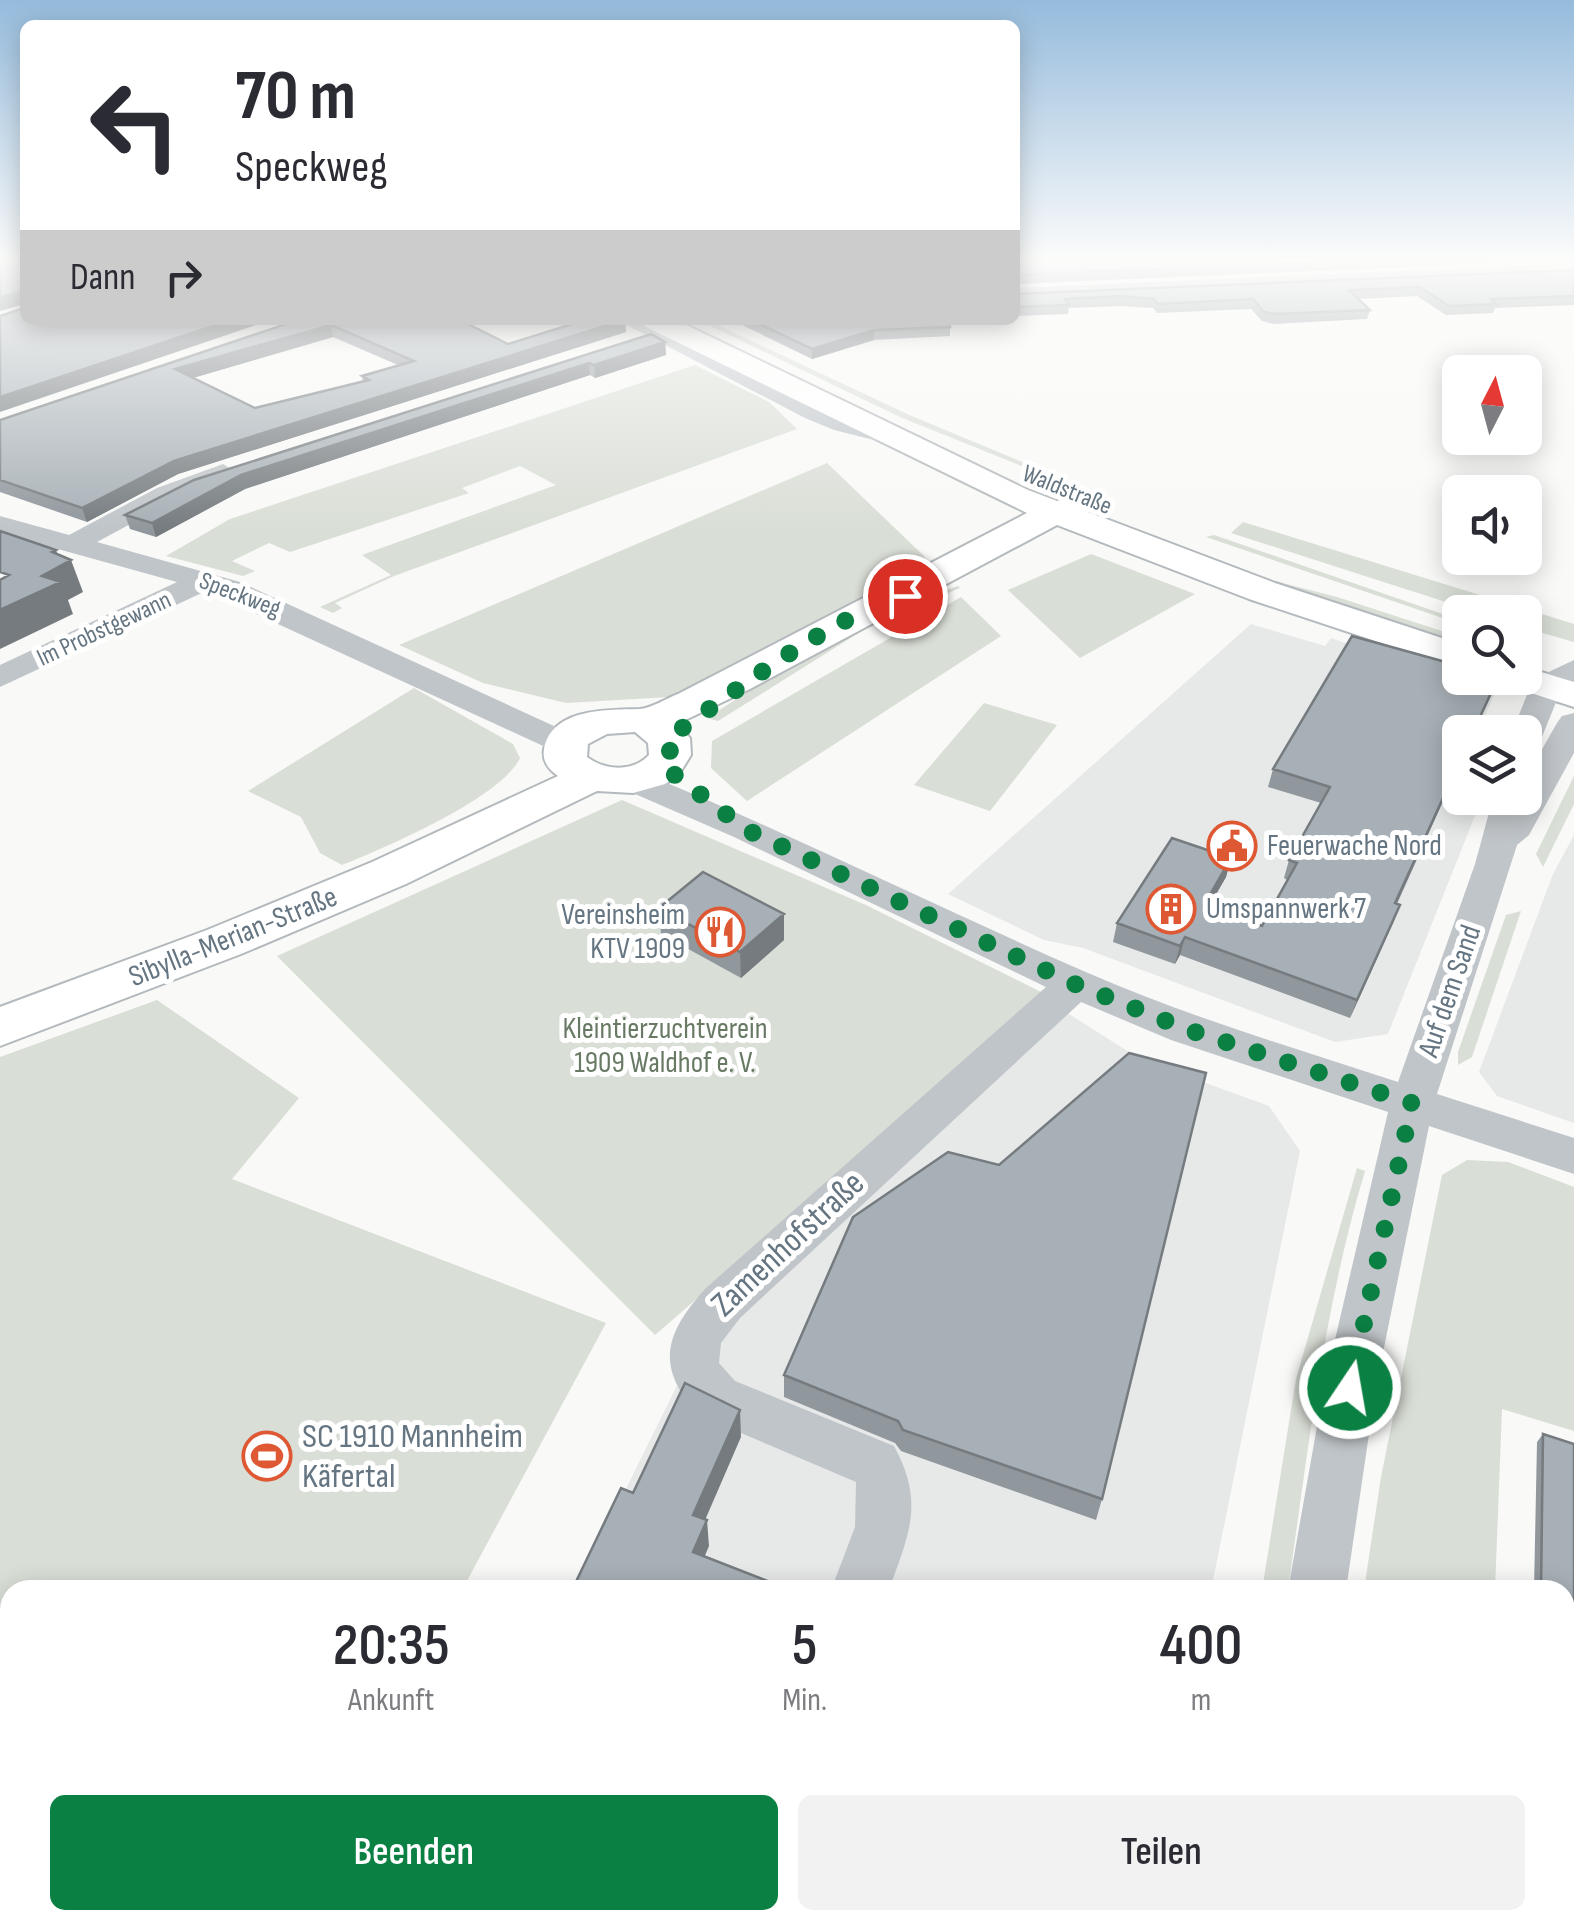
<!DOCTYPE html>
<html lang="de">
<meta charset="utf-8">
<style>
body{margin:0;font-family:"Sofia Sans Condensed",sans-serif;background:#f2f2f3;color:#2b2b33;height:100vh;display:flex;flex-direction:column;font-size:38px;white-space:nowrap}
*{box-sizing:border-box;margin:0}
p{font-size:32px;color:#7c7c81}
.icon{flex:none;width:55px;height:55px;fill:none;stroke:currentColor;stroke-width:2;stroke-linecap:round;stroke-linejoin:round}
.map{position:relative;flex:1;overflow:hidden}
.details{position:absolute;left:0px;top:1580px;width:1575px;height:350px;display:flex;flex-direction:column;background:#fff;border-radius:30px 30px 0 0;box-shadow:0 5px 25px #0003}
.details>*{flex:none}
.top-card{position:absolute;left:20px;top:20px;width:1000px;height:305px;border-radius:15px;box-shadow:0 5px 25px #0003;background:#fff;color:#2b2b33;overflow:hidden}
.needle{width:65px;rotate:6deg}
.tools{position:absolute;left:1442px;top:355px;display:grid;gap:20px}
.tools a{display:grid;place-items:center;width:100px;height:100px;border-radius:15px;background:#fff;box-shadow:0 5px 25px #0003;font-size:50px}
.pin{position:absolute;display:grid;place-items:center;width:85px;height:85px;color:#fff;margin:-42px;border:5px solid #fff;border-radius:50%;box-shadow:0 2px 10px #0007}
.me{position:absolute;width:110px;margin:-55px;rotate:12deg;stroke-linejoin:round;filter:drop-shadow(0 0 8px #0008)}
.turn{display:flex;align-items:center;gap:35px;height:210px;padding:0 50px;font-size:45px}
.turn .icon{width:130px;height:130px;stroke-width:2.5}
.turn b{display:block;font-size:70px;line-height:85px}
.then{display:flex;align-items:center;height:95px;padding:0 50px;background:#0003;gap:20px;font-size:38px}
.eta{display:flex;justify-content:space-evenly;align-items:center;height:170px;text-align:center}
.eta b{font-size:60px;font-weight:600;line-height:70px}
.cta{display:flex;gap:20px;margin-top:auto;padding:20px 50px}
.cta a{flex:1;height:115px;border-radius:15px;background:#0b8043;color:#fff;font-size:40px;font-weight:600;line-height:115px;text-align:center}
.cta a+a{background:#f2f2f3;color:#2b2b33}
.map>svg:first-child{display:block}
.built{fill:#e7e8e8}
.green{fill:#d9ded6}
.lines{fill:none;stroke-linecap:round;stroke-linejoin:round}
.major-casing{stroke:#b4b9bd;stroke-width:4}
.minor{fill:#c0c5c9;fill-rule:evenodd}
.major{fill:#fff;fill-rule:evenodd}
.wall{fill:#90979d;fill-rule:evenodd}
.shaded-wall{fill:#757b7f}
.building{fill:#a7b0b6;stroke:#757b7f;stroke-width:2.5;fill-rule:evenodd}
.route{stroke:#0b8043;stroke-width:18;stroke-dasharray:0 32.4}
.labels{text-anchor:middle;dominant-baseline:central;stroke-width:10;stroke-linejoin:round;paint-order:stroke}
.far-street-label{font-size:25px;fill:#657581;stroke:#fff}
.poi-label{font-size:30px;fill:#657581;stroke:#fff;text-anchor:start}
.street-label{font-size:30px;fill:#657581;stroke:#fff}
.park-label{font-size:30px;fill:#687a64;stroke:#fff}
.near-street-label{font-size:35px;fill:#657581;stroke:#fff}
.near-poi-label{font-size:35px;fill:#657581;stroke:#fff;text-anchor:start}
</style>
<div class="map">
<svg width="1574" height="1930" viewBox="0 0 1574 1930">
<rect width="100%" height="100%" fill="#f9f9f7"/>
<path class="built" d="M1251 624 1325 646 1331 638 1495 693 1478 732H1460V798H1482L1388 1034 1335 1042 1083 948 1044 940 948 894Z
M1574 835V1123L1497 1096 1479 1072 1553 874Z
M1066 1012 1140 1059 1269 1106 1300 1151 1211 1590H576L699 1341Z
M391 1920H1146L1144 1930H385Z"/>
<path class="green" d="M698 320H707L907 414 1051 474 1049 477 900 417Z
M695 365 769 402 797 429 394 576 335 603 342 608 333 613 320 607 391 575 362 555 556 485 520 466 462 488 469 493 290 552 269 543 232 561 255 571 243 576 166 556 230 519Z
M827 463 924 556 927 567 681 702 670 697 566 703 483 683 399 645Z
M1243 522 1574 624V642L1525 628V612H1477L1231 533Z
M1214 535 1460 620V624L1206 537Z
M1091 554 1195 594 1080 658 1008 590Z
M1236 571 1337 597 1460 637V650Z
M958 586 960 588 868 627 718 721 707 718C786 667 868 616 958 586Z
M961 597 1001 636 747 801 711 768 712 741Z
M414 688 513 744 520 758C501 798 385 848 342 865L320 853 301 817 248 791Z
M984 703 1057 725 990 811 914 785Z
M1574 776V804L1543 867 1536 854Z
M622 800 868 906 1047 995 655 1335 277 956Z
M1521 911 1472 1057 1458 1065V1052L1506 915Z
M157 1000 299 1098 232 1179 606 1323 462 1590H10V1920H286L280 1930H0V1057Z
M1467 1160 1508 1162 1574 1187V1431L1502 1409 1495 1590H1364L1381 1477 1442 1175Z
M1357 1168 1365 1171C1324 1307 1308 1450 1288 1590H1262L1296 1379Z
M1349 1920H1512L1517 1930H1350Z"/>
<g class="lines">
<g class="major-casing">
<path id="major" d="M640 320H676L1028 490 1057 501 1075 496 1087 499 1092 506 1088 512 1275 583 1460 644V669L1249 599 1057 525 750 689 677 724 690 738 691 755 678 776 665 784 633 793 597 791 406 884 241 954 0 1046V1007L207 930 372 862 558 776C548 769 542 761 544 749 552 707 610 710 640 709 652 708 667 698 678 694L1027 513 644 326ZM635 732 648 743 649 755C633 772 606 771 587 757L588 744 607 734Z
M1525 667 1574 682V707L1509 686 1503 678H1525Z"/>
</g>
<path class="minor" d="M1574 263V275L1015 300V288Z
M617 320H645L823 408 891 429 895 434 882 442 834 430 805 418Z
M223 464 236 472 232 478 175 500 97 542 240 582 578 737 583 744 578 751H554L206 591 0 687V665L177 582 0 533V516L69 535 157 488Z
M1574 660V683L1561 690 1537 749 1525 752V732H1512L1531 685 1536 678Z
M1574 713V753L1529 835 1517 845 1437 1094 1574 1138V1174L1429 1126 1376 1387 1346 1590H1288L1324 1387 1388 1112 1171 1040 1081 1002 740 1318 721 1343 719 1363 735 1381 894 1446C925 1503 909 1533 889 1590H831L855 1527 856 1482 699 1415C654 1367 665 1333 706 1288L1046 987 734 837 619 787 614 780 619 773 631 769 643 773C794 835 939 908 1088 973 1189 1017 1294 1048 1398 1082L1475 864 1493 798H1525V779L1557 723 1562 716Z
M710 1920H776L772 1930H706Z
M1244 1920H1310L1309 1930H1243Z"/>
<use href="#major" class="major"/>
</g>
<path class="wall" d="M1015 261H1545L1015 284Z
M1574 270V305L1495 308 1493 313 1446 315 1417 296 1358 299 1370 310 1367 319 1273 324 1262 321 1251 309 1157 313 1153 308 1120 306 1069 308 1068 314 1015 316V293Z
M298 320 508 344 569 325 560 320H625L626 332 178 474 87 522 0 492V420ZM333 337 398 365 362 376 363 382 255 408 193 378Z
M732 320H995V322L949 324 950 327V336L874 340 812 359Z
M651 334 665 342 666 355 595 378 590 375 245 489 156 537 130 529 125 515Z
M1491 694 1397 904 1400 905 1393 923 1350 1018 1180 955 1175 964 1113 942 1117 923 1231 858 1226 877 1209 907 1262 926 1287 880 1284 878 1289 860 1321 803 1268 787 1273 769Z
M659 908 784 940 741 978 661 934Z
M784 1375 1102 1499 1096 1520 901 1451 895 1443 784 1397Z
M1543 1434 1574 1444V1850L1565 1847V1590H1534L1537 1442Z
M451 1920H661L657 1930H473Z"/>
<path class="shaded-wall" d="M23 291 25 304 0 311V297Z
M231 320H271L0 412V397Z
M625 320 626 332 178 474 87 522 82 508 174 461Z
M331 325 333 337 179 382 175 369Z
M874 330V340L812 359V349Z
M665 342 666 355 595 378 594 365Z
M589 363 590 375 245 489 156 537 152 523 241 475Z
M56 550 61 565 71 560 83 592 68 600 73 614 0 649V610L42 576 52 552Z
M1460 761V763L1388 922 1395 903Z
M1231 858 1226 877 1199 923 1204 905Z
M1400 905 1393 923 1350 1018 1357 1000Z
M784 914V940L741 978 740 952Z
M1185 937 1180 955 1175 964 1180 946Z
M740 1410 741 1437 696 1541 693 1515Z
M707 1520 709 1546 696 1577 693 1552Z
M650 1920H661L657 1930H646Z"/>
<path class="building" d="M0 261H25V320H231L0 397V316L24 308 23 291 0 297Z
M1015 261H1347L1016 275 1015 278Z
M1574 270V296L1491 299 1496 304 1449 306 1420 287 1349 290 1370 310 1275 314 1264 312 1253 299 1158 304 1154 299 1122 296 1065 299 1069 305 1015 307V294Z
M298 320H460L508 344 582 321 581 320H624L174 461 82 508 0 480V420ZM331 325 414 361 362 376 369 380 255 408 175 369Z
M751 320H947L950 327 874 330 812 349Z
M651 334 665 342 594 365 589 363 241 475 152 523 125 515 194 480Z
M0 531 56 550 52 552 71 560 42 576 61 582 0 610V580L9 575 0 572Z
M1352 636 1460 666V678H1498L1473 732H1460V761L1395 903 1400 905 1357 1000 1185 937 1180 946 1117 923 1172 838 1231 858 1204 905 1262 926 1297 863 1289 860 1330 787 1273 769Z
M703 872 784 914 740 952 659 908Z
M1129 1053 1206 1073 1102 1499 903 1430 898 1421 784 1375 853 1217 948 1152 999 1165Z
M685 1383 740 1410 693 1515 707 1520 693 1552 783 1587 781 1590H572L621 1488 633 1493Z
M1543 1434 1574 1444V1841L1565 1838V1590H1541Z
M480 1920H650L646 1930H502Z
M821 1920H1151L1149 1930H817Z"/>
<linearGradient id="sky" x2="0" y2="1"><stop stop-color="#95bbdc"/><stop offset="0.49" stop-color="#fcfcfb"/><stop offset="1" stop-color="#fcfcfb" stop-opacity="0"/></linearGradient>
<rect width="1574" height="531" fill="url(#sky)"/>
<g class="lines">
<path class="route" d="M905 596C822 621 740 689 668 738L672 747 662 765 747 830 1075 984 1186 1029 1412 1103 1350 1388"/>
</g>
<defs>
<g id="civic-ring" transform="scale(2.5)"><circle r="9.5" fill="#fff" stroke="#de5833" stroke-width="1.5"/><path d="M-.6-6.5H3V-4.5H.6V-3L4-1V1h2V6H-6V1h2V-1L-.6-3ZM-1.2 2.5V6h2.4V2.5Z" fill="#de5833"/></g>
<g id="building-ring" transform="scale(2.5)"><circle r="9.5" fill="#fff" stroke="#de5833" stroke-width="1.5"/><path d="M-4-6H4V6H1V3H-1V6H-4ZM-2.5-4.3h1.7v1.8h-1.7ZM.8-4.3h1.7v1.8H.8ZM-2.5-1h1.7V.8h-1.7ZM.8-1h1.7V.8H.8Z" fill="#de5833"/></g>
<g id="restaurant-ring" transform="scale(2.5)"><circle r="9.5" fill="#fff" stroke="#de5833" stroke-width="1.5"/><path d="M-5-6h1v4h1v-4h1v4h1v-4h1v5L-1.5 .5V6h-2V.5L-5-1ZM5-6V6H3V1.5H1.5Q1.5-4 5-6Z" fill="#de5833"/></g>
<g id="stadium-ring" transform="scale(2.5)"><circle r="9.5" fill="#fff" stroke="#de5833" stroke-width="1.5"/><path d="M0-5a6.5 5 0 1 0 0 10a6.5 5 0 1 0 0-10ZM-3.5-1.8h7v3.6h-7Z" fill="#de5833"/></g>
</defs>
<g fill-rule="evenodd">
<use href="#civic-ring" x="1232" y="846"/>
<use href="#building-ring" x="1171" y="909"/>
<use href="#restaurant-ring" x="720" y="932"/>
<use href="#stadium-ring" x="267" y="1456"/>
</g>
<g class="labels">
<g class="far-street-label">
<text transform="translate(1067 490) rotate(22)">Waldstraße</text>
<text transform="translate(240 595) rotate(21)">Speckweg</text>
<text transform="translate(104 629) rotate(-25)">Im Probstgewann</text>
</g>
<g class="poi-label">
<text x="1267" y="846">Feuerwache Nord</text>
<text x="1206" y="909">Umspannwerk 7</text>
<text x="685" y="915" text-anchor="end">Vereinsheim<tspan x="685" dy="34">KTV 1909</tspan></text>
</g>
<g class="street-label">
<text transform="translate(233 937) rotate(-22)">Sibylla-Merian-Straße</text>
<text transform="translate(1450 991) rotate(-71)">Auf dem Sand</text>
</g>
<g class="park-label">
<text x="665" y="1029">Kleintierzuchtverein<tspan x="665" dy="34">1909 Waldhof e. V.</tspan></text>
</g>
<g class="near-street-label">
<text transform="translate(788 1244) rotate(-43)">Zamenhofstraße</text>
</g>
<g class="near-poi-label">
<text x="302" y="1436">SC 1910 Mannheim<tspan x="302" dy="40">Käfertal</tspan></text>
</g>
</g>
</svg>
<div class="tools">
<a><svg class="needle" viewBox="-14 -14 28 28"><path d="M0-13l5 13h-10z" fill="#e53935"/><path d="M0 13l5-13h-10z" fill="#7c7c81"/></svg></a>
<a><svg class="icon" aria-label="sound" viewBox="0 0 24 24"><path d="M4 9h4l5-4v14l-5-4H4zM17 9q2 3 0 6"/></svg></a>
<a><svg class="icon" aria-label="search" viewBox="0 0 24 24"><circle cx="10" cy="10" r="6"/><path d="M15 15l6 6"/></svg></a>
<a><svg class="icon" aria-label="layers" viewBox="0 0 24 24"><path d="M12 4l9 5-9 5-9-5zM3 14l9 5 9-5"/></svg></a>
</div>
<div class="pin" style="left:905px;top:596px;background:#d93025"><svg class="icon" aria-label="arrive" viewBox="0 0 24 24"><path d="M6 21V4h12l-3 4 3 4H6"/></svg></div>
<svg class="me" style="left:1350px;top:1388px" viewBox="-20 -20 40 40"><circle r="17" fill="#0b8043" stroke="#fff" stroke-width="3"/><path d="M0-11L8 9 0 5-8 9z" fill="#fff"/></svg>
<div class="top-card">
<div class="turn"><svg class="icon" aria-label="left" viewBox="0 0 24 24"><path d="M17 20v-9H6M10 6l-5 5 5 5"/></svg><div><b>70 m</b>Speckweg</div></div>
<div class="then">Dann<svg class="icon" aria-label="right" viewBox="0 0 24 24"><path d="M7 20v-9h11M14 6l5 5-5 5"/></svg></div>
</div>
<section class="details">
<div class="eta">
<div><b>20:35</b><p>Ankunft</p></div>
<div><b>5</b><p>Min.</p></div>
<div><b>400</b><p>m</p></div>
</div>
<div class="cta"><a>Beenden</a><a>Teilen</a></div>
</section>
</div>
